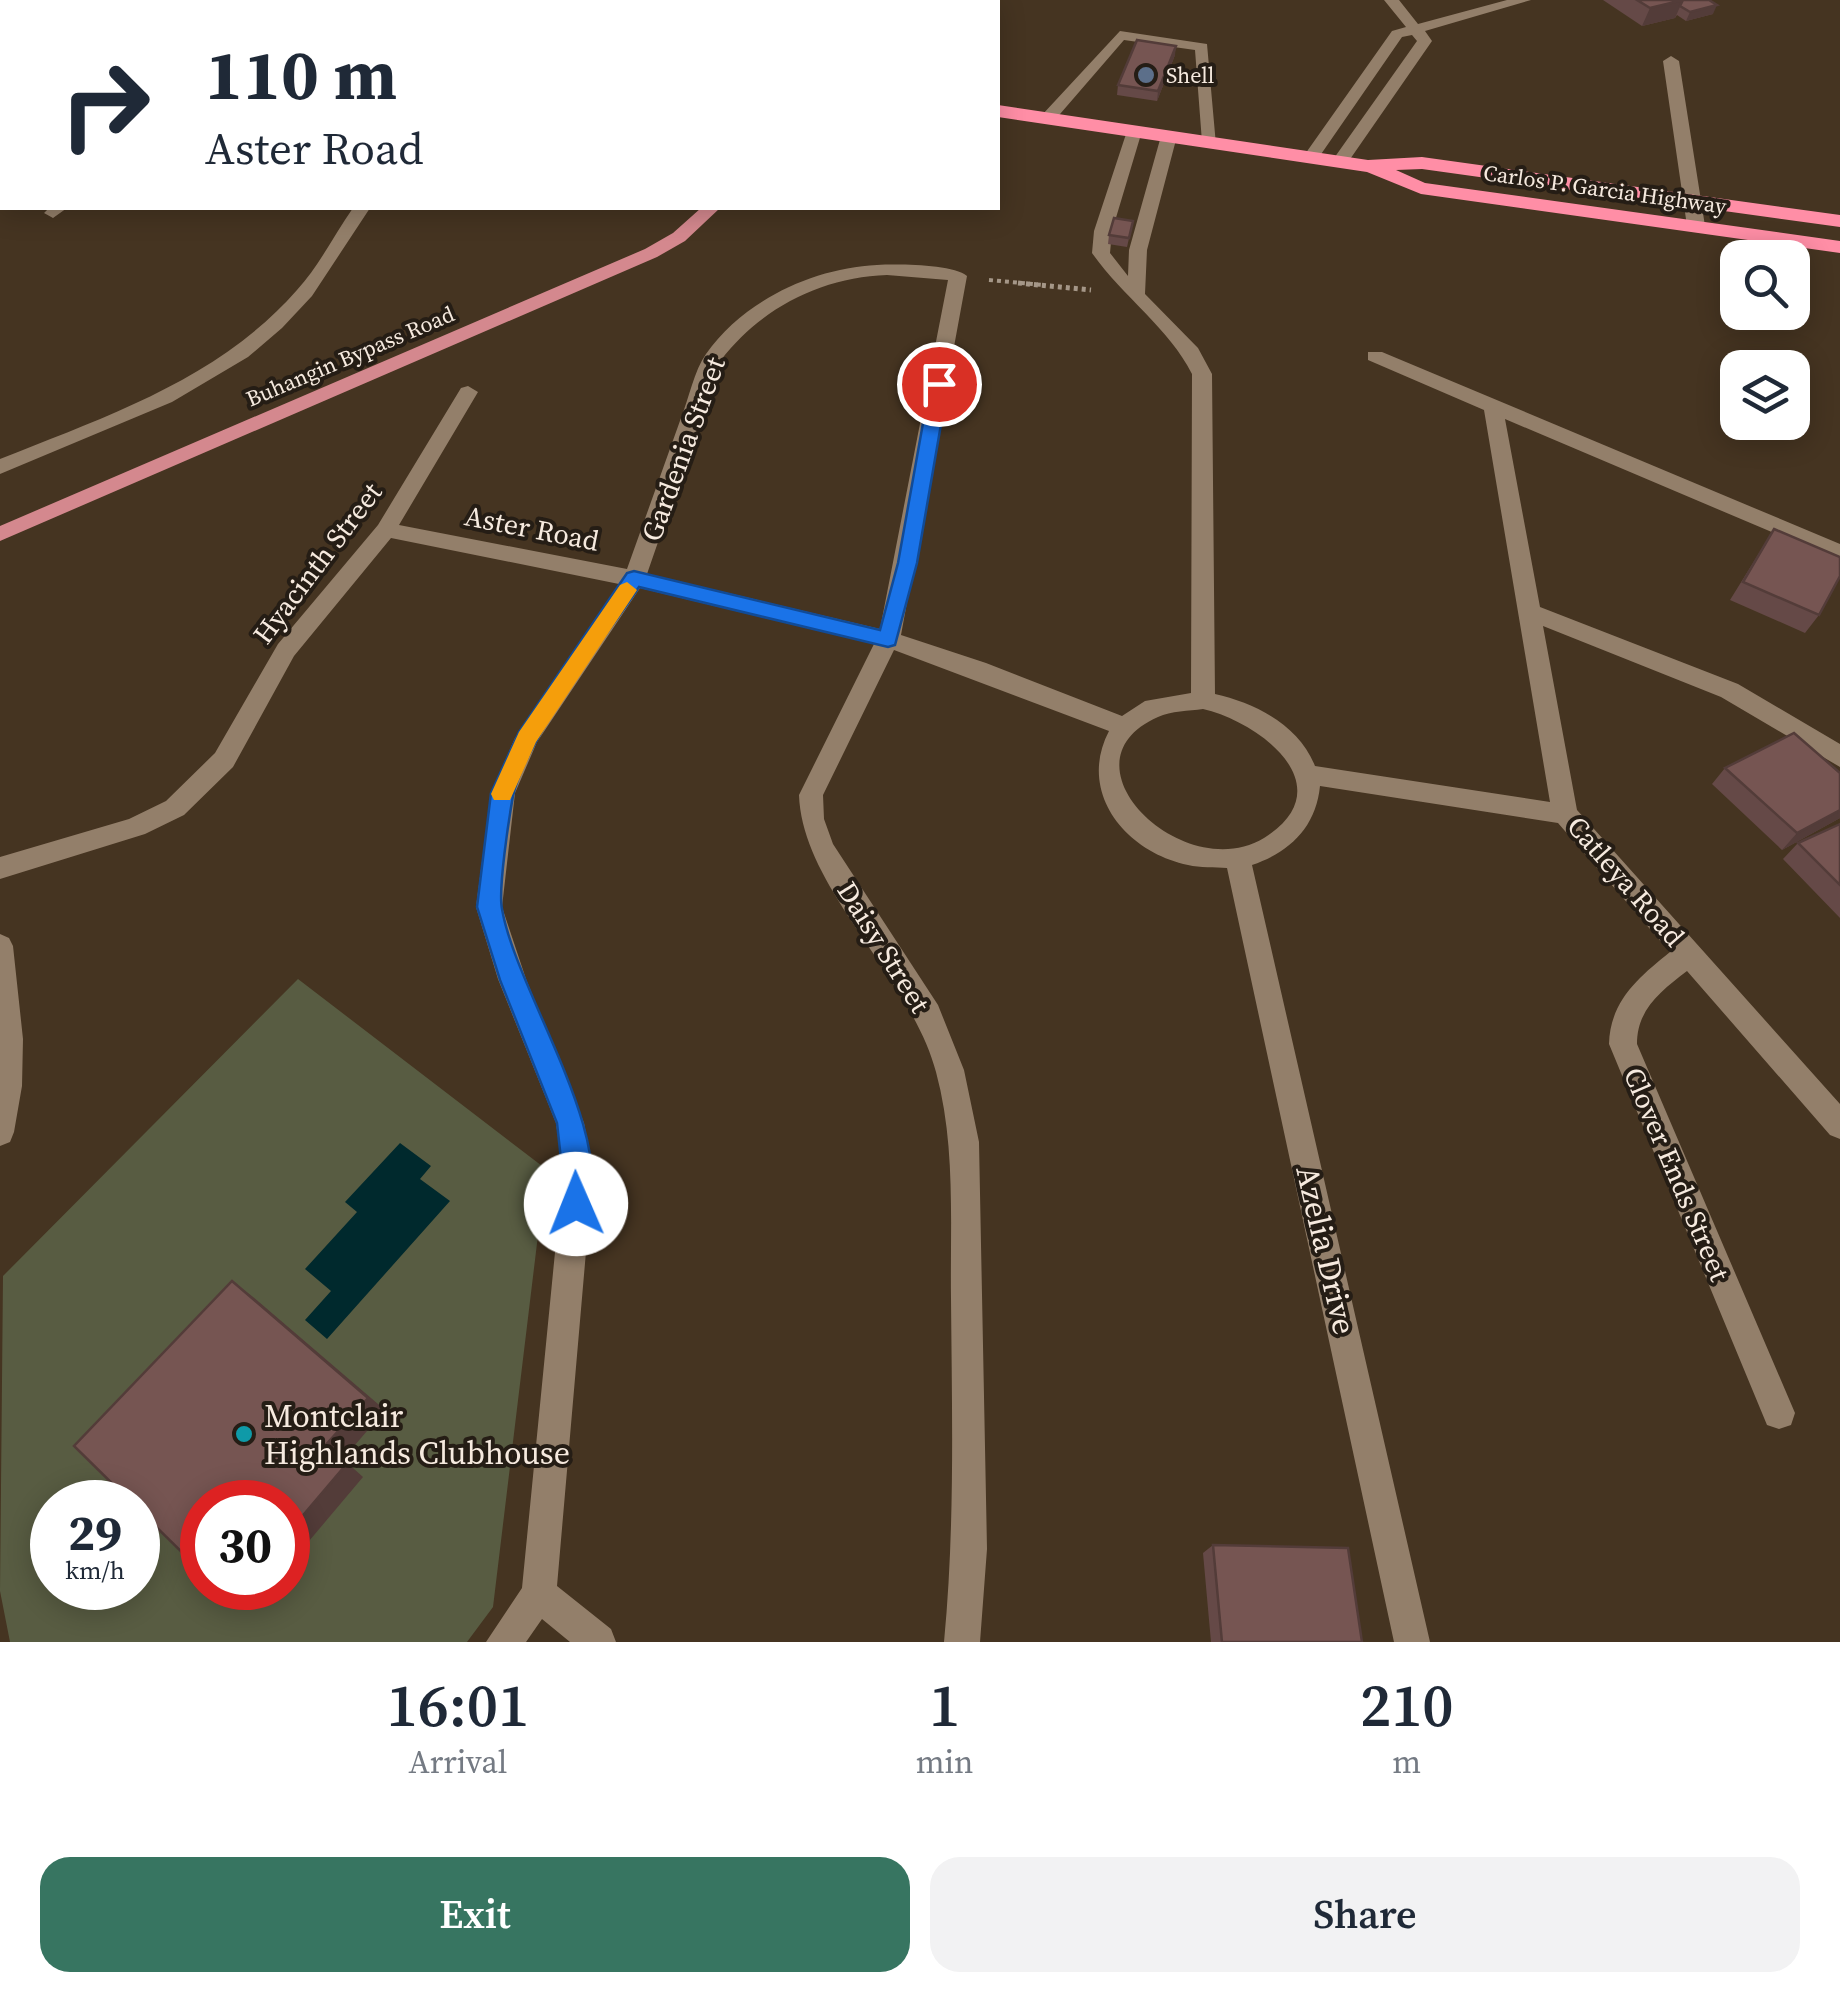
<!DOCTYPE html>
<style>
body{margin:0;font-family:"Source Serif 4",serif;background:#f2f2f3;color:#1f2937;height:100vh;display:flex;flex-direction:column;font-size:38px;white-space:nowrap}
*{box-sizing:border-box;margin:0}
p{font-size:32px;color:#747a83}
.icon{flex:none;width:55px;height:55px;fill:none;stroke:currentColor;stroke-width:2;stroke-linecap:round;stroke-linejoin:round}
.map{position:relative;height:1642px;overflow:hidden}
.panel{display:flex;flex-direction:column;background:#fff;flex:1}
.panel>*{flex:none}
.guide{position:absolute;left:0px;top:0px;width:1000px;height:210px;box-shadow:0 5px 25px #0003;background:#fff;color:#1f2937;overflow:hidden}
.controls{position:absolute;left:1720px;top:240px;display:grid;gap:20px}
.controls a{display:grid;place-items:center;width:90px;height:90px;border-radius:20px;background:#fff;box-shadow:0 5px 25px #0003;font-size:50px}
.speed{position:absolute;left:30px;top:1480px;display:flex;gap:20px;font-size:50px;font-weight:700;text-align:center}
.speed>*{display:grid;place-content:center;width:130px;height:130px;border-radius:50%;background:#fff;box-shadow:0 5px 25px #0003;line-height:1}
.speed small{font-size:25px;font-weight:400}
.speed .limit{border:15px solid #d22;background:#fff;color:#111}
.pin{position:absolute;display:grid;place-items:center;width:85px;height:85px;color:#fff;margin:-42px;border:5px solid #fff;border-radius:50%;box-shadow:0 2px 10px #0007}
.me{position:absolute;width:110px;margin:-55px;rotate:359deg;stroke-linejoin:round;filter:drop-shadow(0 0 8px #0008)}
.turn{display:flex;align-items:center;gap:35px;height:210px;padding:0 40px;font-size:45px}
.turn .icon{width:130px;height:130px;stroke-width:2.5}
.turn b{display:block;font-size:70px;line-height:85px}
.eta{display:flex;justify-content:space-evenly;align-items:center;height:170px;text-align:center}
.eta b{font-size:60px;font-weight:600;line-height:70px}
.cta{display:flex;gap:20px;margin-top:auto;padding:20px 40px}
.cta a{flex:1;height:115px;border-radius:30px;background:#377561;color:#fff;font-size:40px;font-weight:600;line-height:115px;text-align:center}
.cta a+a{background:#f2f2f3;color:#1f2937}
.map>svg:first-child{display:block}
.green{fill:#585c42;fill-rule:evenodd}
.water{fill:#00292d}
.lines{fill:none;stroke-linecap:round;stroke-linejoin:round}
.path-far1{stroke:#a59788;stroke-width:4;stroke-dasharray:4 4;stroke-linecap:butt}
.path{stroke:#a59788;stroke-width:5;stroke-dasharray:4 4;stroke-linecap:butt}
.minor{fill:#937f6a;fill-rule:evenodd}
.major{fill:#d4888e;fill-rule:evenodd}
.highway{fill:#ff8ea6;fill-rule:evenodd}
.wall{fill:#654947}
.shaded-wall{fill:#533c39}
.building{fill:#765552;stroke:#533c39;stroke-width:2.5}
.route{fill:#1a73e8;stroke:#114b97;stroke-width:2.5}
.slow{fill:#f59e0b}
.service-dot{fill:#5c6f8a;stroke:#251d15;stroke-width:4}
.culture-dot{fill:#0f9aa8;stroke:#251d15;stroke-width:4}
.labels{text-anchor:middle;dominant-baseline:central;stroke-width:8;stroke-linejoin:round;paint-order:stroke}
.far-poi-label{font-size:22px;fill:#f6eadf;stroke:#251d15;text-anchor:start}
.far-street-label{font-size:22px;fill:#f6eadf;stroke:#251d15}
.street-label{font-size:28px;fill:#f6eadf;stroke:#251d15}
.near-street-label{font-size:32px;fill:#f6eadf;stroke:#251d15}
.near-poi-label{font-size:32px;fill:#f6eadf;stroke:#251d15;text-anchor:start}
</style>
<div class="map">
<svg width="1840" height="1642" viewBox="0 0 1840 1642">
<rect width="100%" height="100%" fill="#453421"/>
<path class="green" d="M298 979 546 1169 493 1607 467 1642H10L0 1591 3 1276ZM52 1502H138V1588H52ZM202 1502H288V1588H202Z"/>
<path class="water" d="M400 1143 431 1166 420 1179 450 1201 327 1339 305 1320 331 1291 305 1269 357 1212 345 1202Z"/>
<g class="lines">
<path class="path-far1" d="M989 280 1043 285"/>
<path class="path" d="M1018 283 1091 290"/>
<path class="minor" d="M1384 0H1399L1418 24 1507 0H1531L1425 31 1432 41 1346 165H1334L1332 161 1417 41 1412 35 1402 37 1317 160H1305L1303 157 1392 31 1406 27Z
M1120 31 1207 44 1216 145 1202 142 1195 50 1124 40 1054 121H1042V115Z
M1671 56 1679 61 1705 226 1696 231 1687 226 1663 61Z
M1128 128 1142 131 1112 231 1110 253 1128 276 1129 250 1161 136 1169 131 1177 136 1147 250 1145 294 1198 348 1212 374 1215 694C1255 703 1299 725 1315 766L1550 802 1484 410 1368 360V352H1382L1840 544V561L1505 419 1540 607 1738 684 1840 744V767L1721 697 1543 626 1577 810 1840 1104V1139L1830 1135 1687 971C1661 991 1637 1009 1637 1044L1795 1413 1791 1425 1779 1429 1767 1425 1609 1044C1610 1001 1639 977 1670 952L1558 823 1320 786C1316 827 1290 852 1252 865L1430 1642H1394L1227 868C1215 867 1200 868 1188 865 1125 852 1077 792 1109 731L894 650 823 795 824 819 833 844 938 1005 964 1070 979 1142 987 1549 980 1642H944C955 1528 952 1414 951 1299 950 1223 956 1146 936 1072 911 977 802 888 799 795L874 644 640 588 537 742 515 793 502 907 526 979 584 1123 593 1171 557 1586 611 1629 616 1642H570L542 1619 526 1642H486L522 1588 563 1171 556 1123 498 979 476 907 491 793 515 738 619 584 391 538 294 656 233 767 184 815 145 834 0 879V857L129 819 166 801 215 753 278 644 378 525 461 388 468 386 478 392 399 525 627 569C645 519 663 468 681 418 689 398 694 371 706 354 743 301 813 268 877 265 898 264 953 264 967 276L901 635 986 663 1122 716 1145 701 1191 693 1192 374C1169 328 1122 296 1092 253L1094 231ZM887 275 948 280 880 629 647 574 721 360C761 308 822 277 887 275ZM1203 709C1260 722 1345 787 1264 838 1184 887 1054 763 1158 717 1171 711 1189 711 1203 709Z
M49 208H67L53 218 44 213Z
M353 208H370L312 296 282 328 248 357 172 402 0 474V459C107 416 219 379 297 290 319 266 334 235 353 208Z
M0 934 9 938 13 946 23 1039 22 1086 14 1132 10 1142 0 1146Z"/>
<path class="major" d="M701 208H720L685 241 657 257 0 541V526L645 249 673 233Z"/>
<path class="highway" d="M224 0H257L259 2H226Z
M998 105 1368 160 1422 157 1840 215V227L1422 169 1396 170 1425 183 1840 241V253L1421 194 1367 172 998 117Z"/>
</g>
<path class="wall" d="M1603 0H1709L1713 14 1686 21 1677 15 1675 18 1642 26Z
M1175 55 1157 101 1117 95 1118 85Z
M1133 221 1127 247 1108 244 1109 235Z
M1774 529 1819 615 1805 633 1730 600Z
M1725 768 1840 773V818L1782 850 1712 784Z
M1840 824V918L1783 859 1798 843Z
M1213 1545 1362 1642H1211L1203 1553Z"/>
<path class="shaded-wall" d="M1683 0 1675 18 1642 26 1650 8Z
M1717 5 1713 14 1686 21 1690 12Z
M1176 46 1175 55 1157 101 1158 91Z
M1840 810V818L1782 850 1797 833Z
M232 1281 253 1297 385 1410 343 1459 363 1477 304 1547 288 1541V1533L323 1448Z"/>
<path class="building" d="M1637 0H1683L1650 8Z
M1683 0H1709L1717 5 1690 12 1680 6Z
M1137 40 1176 46 1158 91 1118 85Z
M1114 218 1133 221 1129 238 1109 235Z
M1774 529 1840 557V576L1819 615 1743 582Z
M1794 733 1840 773V810L1797 833 1725 768Z
M1840 824V885L1798 843Z
M232 1281 368 1398 323 1448 344 1467 288 1533V1502H202V1572L138 1509V1502H131L74 1446Z
M1213 1545 1348 1548 1362 1642H1222Z"/>
<path class="route" d="M939 378 948 384 917 563 895 645 888 647 639 587C605 638 525 740 513 796 509 818 498 889 502 909 516 991 618 1137 586 1214L576 1218 567 1214 557 1123 500 980 477 907 491 793 519 732 627 573 634 571 880 630 898 563 930 384Z"/>
<path class="slow" d="M627 582 637 590 536 742 510 800H494L491 794 519 732 620 585Z"/>
<circle class="service-dot" cx="1146" cy="75" r="10"/>
<circle class="culture-dot" cx="244" cy="1434" r="10"/>
<g class="labels">
<g class="far-poi-label">
<text x="1166" y="75">Shell</text>
</g>
<g class="far-street-label">
<text transform="translate(1605 189) rotate(8)">Carlos P. Garcia Highway</text>
<text transform="translate(350 356) rotate(-23)">Buhangin Bypass Road</text>
</g>
<g class="street-label">
<text transform="translate(683 449) rotate(-70)">Gardenia Street</text>
<text transform="translate(532 528) rotate(11)">Aster Road</text>
<text transform="translate(317 563) rotate(-53)">Hyacinth Street</text>
<text transform="translate(1626 881) rotate(49)">Catleya Road</text>
<text transform="translate(884 947) rotate(58)">Daisy Street</text>
<text transform="translate(1677 1174) rotate(67)">Clover Ends Street</text>
</g>
<g class="near-street-label">
<text transform="translate(1326 1250) rotate(77)">Azelia Drive</text>
</g>
<g class="near-poi-label">
<text x="264" y="1416">Montclair<tspan x="264" dy="37">Highlands Clubhouse</tspan></text>
</g>
</g>
</svg>
<div class="controls">
<a><svg class="icon" aria-label="search" viewBox="0 0 24 24"><circle cx="10" cy="10" r="6"/><path d="M15 15l6 6"/></svg></a>
<a><svg class="icon" aria-label="layers" viewBox="0 0 24 24"><path d="M12 4l9 5-9 5-9-5zM3 14l9 5 9-5"/></svg></a>
</div>
<div class="speed"><div>29<small>km/h</small></div><div class="limit">30</div></div>
<div class="pin" style="left:939px;top:384px;background:#d93025"><svg class="icon" aria-label="arrive" viewBox="0 0 24 24"><path d="M6 21V4h12l-3 4 3 4H6"/></svg></div>
<svg class="me" style="left:576px;top:1204px" viewBox="-20 -20 40 40"><circle r="19" fill="#fff"/><path d="M0-13L10 11 0 6-10 11z" fill="#1a73e8"/></svg>
<div class="guide">
<div class="turn"><svg class="icon" aria-label="right" viewBox="0 0 24 24"><path d="M7 20v-9h11M14 6l5 5-5 5"/></svg><div><b>110 m</b>Aster Road</div></div>
</div>
</div>
<section class="panel">
<div class="eta">
<div><b>16:01</b><p>Arrival</p></div>
<div><b>1</b><p>min</p></div>
<div><b>210</b><p>m</p></div>
</div>
<div class="cta"><a>Exit</a><a>Share</a></div>
</section>
